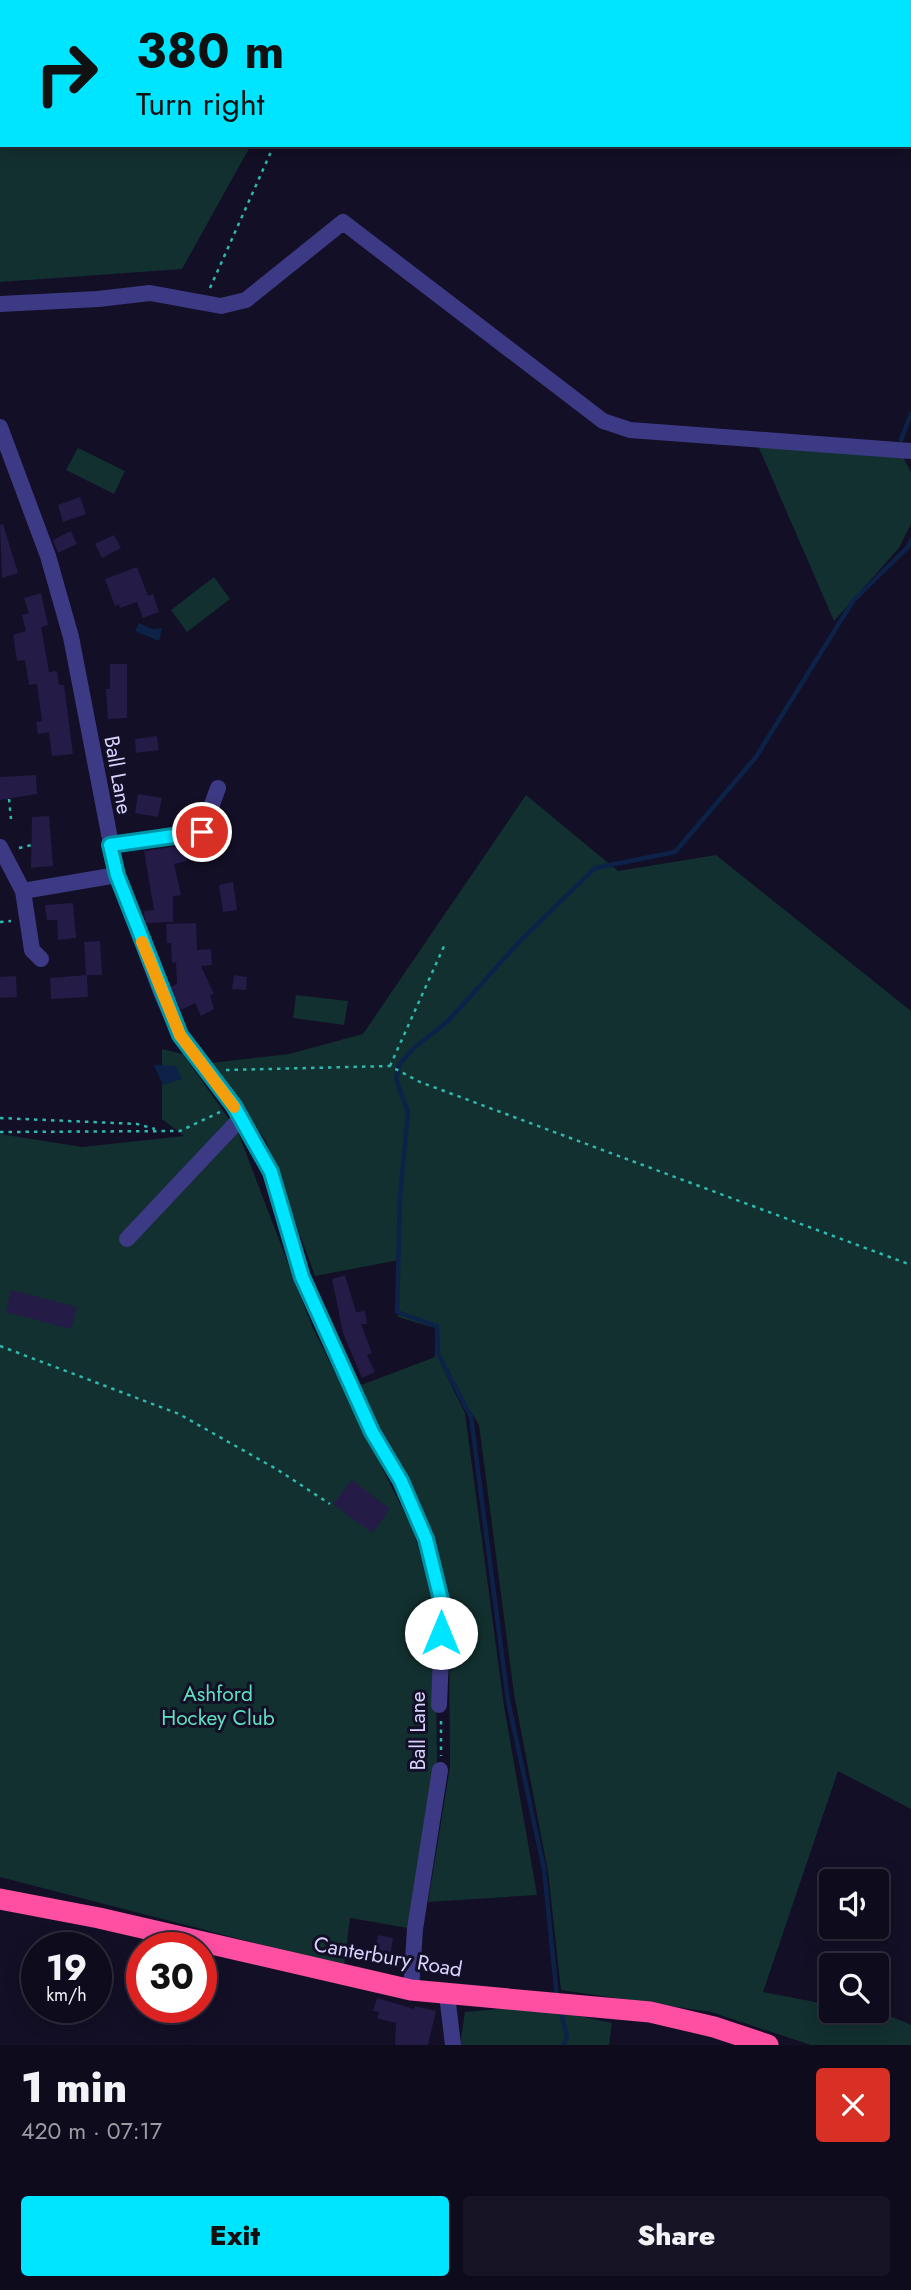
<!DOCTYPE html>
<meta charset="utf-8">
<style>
body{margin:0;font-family:Jost,sans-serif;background:#171425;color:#f1f3f6;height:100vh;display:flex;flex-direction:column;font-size:26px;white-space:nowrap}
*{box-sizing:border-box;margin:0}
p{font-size:23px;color:#9b9ba3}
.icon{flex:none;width:38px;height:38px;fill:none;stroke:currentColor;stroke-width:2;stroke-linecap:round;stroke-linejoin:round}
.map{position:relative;height:2045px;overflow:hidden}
.drawer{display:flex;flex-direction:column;background:#0e0b1c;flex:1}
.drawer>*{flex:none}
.hud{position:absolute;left:0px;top:0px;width:912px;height:147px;box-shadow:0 4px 18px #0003,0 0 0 2px #2e2b3b;background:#00e5ff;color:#111;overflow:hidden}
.controls{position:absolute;left:819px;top:1869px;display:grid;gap:14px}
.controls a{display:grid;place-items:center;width:70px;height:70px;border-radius:7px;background:#0e0b1c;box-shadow:0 4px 18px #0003,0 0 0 2px #2e2b3b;font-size:35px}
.speed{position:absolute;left:21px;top:1932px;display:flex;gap:14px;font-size:35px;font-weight:700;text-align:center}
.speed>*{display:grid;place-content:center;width:91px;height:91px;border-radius:50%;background:#0e0b1c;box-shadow:0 4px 18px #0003,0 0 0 2px #2e2b3b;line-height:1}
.speed small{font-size:18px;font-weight:400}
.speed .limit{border:10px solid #d22;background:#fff;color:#111}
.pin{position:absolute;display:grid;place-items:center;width:60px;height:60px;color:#fff;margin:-30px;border:4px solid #fff;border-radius:50%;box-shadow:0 2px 7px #0007}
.me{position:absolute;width:77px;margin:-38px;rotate:0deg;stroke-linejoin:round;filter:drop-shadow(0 0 5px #0008)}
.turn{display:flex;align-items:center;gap:24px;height:147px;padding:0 21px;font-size:32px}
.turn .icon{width:91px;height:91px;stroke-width:2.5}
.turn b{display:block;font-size:49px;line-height:60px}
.round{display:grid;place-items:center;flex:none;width:74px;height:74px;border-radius:7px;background:#171425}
.overview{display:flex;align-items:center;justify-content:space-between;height:119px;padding:0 21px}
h1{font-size:42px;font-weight:800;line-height:52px}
.action{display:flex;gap:14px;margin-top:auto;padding:14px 21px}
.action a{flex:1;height:80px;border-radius:7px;background:#00e5ff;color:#111;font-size:28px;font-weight:800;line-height:80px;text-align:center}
.action a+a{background:#171425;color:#f1f3f6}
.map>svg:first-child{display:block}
.green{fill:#12302f}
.water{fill:#0c2248}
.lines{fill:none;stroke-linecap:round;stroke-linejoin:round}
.stream{stroke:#0c2248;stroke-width:4.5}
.building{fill:#241b47}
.path{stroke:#2fb8b0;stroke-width:2.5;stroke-dasharray:3.5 5;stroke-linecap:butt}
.minor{stroke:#3d3a85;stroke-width:16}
.highway{stroke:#ff4fa3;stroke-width:21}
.route-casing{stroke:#0095a6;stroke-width:18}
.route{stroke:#00e5ff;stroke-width:12}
.slow{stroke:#f59e0b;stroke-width:12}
.labels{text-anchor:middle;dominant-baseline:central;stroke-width:6;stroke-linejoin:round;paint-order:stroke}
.street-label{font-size:21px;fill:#d9d4ff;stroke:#130f26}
.park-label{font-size:21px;fill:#5fe0c0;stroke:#130f26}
</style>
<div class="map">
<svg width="911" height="2045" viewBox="0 0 911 2045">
<rect width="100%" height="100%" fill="#130f26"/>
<path class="green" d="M74 0H331L74 2Z
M0 133 2 145H251L182 269 0 282Z
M756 441 903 457 911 472V524L899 548 834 621Z
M78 448 125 471 114 494 66 470Z
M214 577 230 599 187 632 171 610Z
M526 795 618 871 716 855 911 1011V1809L838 1771 763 1992 831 2005V2011C858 2011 887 2012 911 2025V2045H811L711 2012 561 1990 548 1872 514 1694 479 1425 442 1366 465 1413 504 1706 537 1895 428 1902 450 1767 449 1611 433 1532 356 1387 435 1357V1328L398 1317 399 1260 315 1276 266 1141 212 1063 289 1054 363 1034Z
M296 995 348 1001 344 1025 293 1018Z
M162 1049 183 1054 238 1132 312 1326 413 1530 435 1604 437 1761 408 1928 350 1918 344 1966 0 1877V1134L82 1147 184 1136 162 1119Z
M533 2006 612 2023 609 2045H460L465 2012Z"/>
<path class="water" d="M139 623 152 629 162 628 159 641 135 631Z
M154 1065 176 1066 182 1079 163 1085Z"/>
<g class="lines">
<path class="stream" d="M901 440 911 414
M557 1997 544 1869 508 1701 471 1417 438 1354 437 1326 397 1312 400 1197 408 1112 396 1079 399 1065 414 1048 448 1021 521 940 595 868 675 852 756 757 853 601 908 547 911 540
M560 2009 567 2036 564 2045"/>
</g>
<path class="building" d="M80 497 86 514 63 522 58 505Z
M3 524 18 573 2 578 0 525Z
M71 531 77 544 58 553 53 540Z
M114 535 121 548 102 558 95 544Z
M137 567 148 596 153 594 159 612 143 618 137 602 120 608 119 604 115 606 105 579Z
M41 593 48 625 41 627 49 672 57 671 59 685H64L73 754 52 756 49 732 38 734 36 722 42 721 37 684 29 685 25 660 17 661 13 635 26 631 22 615 29 613 24 598Z
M110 664H127V718L108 719 106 689H110Z
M157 736 159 750 136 753 135 739Z
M36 775 37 794 0 800V777Z
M138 794 162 798 158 817 135 813Z
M49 816 53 866 31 868 32 817Z
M184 845 187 861 174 864 181 895 173 896V922L146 923 143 911 154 910 144 851Z
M233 882 237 910 223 912 219 885Z
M73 903 76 938 58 940 57 920H47L45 905Z
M196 923 197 950 211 949 212 965 201 966 214 994 210 995 214 1009 201 1016 195 1003 181 1010 170 987 177 984 176 962 172 963 171 943H167L166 924Z
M100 941 102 975H86L84 942Z
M87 975 88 997 51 999 50 978Z
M234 975 247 977 246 990 232 989Z
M16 976 17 997 0 998V977Z
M345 1275 356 1312 365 1311 367 1324H361L372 1353 367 1355 375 1372 362 1378 343 1333 332 1279Z
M11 1290 77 1307 71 1329 6 1312Z
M352 1480 390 1509 372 1533 333 1504Z
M378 1935 393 1938 389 1964 374 1962Z
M377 1998 414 2009 415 2006 436 2011 428 2045H395L396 2023 377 2018 379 2012 373 2011Z"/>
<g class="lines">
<path class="path" d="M415 2 419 0
M210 288 274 145
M9 799 11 819
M19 848 32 845
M0 922 11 921
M390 1066 445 944
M226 1070 390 1066 420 1082 911 1265
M0 1118 137 1124 155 1129
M0 1132 180 1131 220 1112
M0 1346 179 1414 278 1470 330 1504
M441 1721V1756"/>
<path class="minor" d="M0 304 98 299 150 293 221 306 246 300 343 222 603 421 630 430 911 451
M0 427 48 556 71 637 117 875 161 992 180 1035 234 1106 271 1172 301 1277 372 1432 401 1481 426 1539 443 1608 439 1705
M110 845 202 832 218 788
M0 847 23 891 32 950 41 959
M23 891 117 875
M127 1239 239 1120
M411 1990 415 1929 440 1770
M447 1995 453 2045"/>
<path class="highway" d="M0 1899 99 1918 411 1990 650 2012 714 2027 768 2045"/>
</g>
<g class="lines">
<g class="route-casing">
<path id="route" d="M202 832 110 845 117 875 180 1035 234 1106 271 1172 302 1277 372 1432 401 1481 426 1539 443 1608 441 1633"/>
</g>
<use href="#route" class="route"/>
<path class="slow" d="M142 942 180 1035 234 1107"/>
</g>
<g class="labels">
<g class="street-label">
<text transform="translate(118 775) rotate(80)">Ball Lane</text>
<text transform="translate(418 1731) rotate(-90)">Ball Lane</text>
<text transform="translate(388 1957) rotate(10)">Canterbury Road</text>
</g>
<g class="park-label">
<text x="218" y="1694">Ashford<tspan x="218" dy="24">Hockey Club</tspan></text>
</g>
</g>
</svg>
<div class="controls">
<a><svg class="icon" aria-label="sound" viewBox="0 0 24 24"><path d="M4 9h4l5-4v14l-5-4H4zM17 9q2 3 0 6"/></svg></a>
<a><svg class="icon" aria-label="search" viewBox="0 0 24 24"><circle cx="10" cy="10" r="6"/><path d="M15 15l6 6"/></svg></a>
</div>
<div class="speed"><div>19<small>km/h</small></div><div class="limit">30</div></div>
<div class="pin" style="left:202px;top:832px;background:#d93025"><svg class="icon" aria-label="arrive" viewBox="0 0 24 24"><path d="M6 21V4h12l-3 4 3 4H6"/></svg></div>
<svg class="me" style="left:441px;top:1633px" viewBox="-20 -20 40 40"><circle r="19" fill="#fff"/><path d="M0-13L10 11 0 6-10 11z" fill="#00e5ff"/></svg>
<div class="hud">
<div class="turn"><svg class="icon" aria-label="right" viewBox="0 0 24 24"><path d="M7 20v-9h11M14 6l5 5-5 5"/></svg><div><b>380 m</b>Turn right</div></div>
</div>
</div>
<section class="drawer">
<div class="overview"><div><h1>1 min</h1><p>420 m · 07:17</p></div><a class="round" style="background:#d93025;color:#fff"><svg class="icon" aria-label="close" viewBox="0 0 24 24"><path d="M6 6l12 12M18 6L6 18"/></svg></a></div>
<div class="action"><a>Exit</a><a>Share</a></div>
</section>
